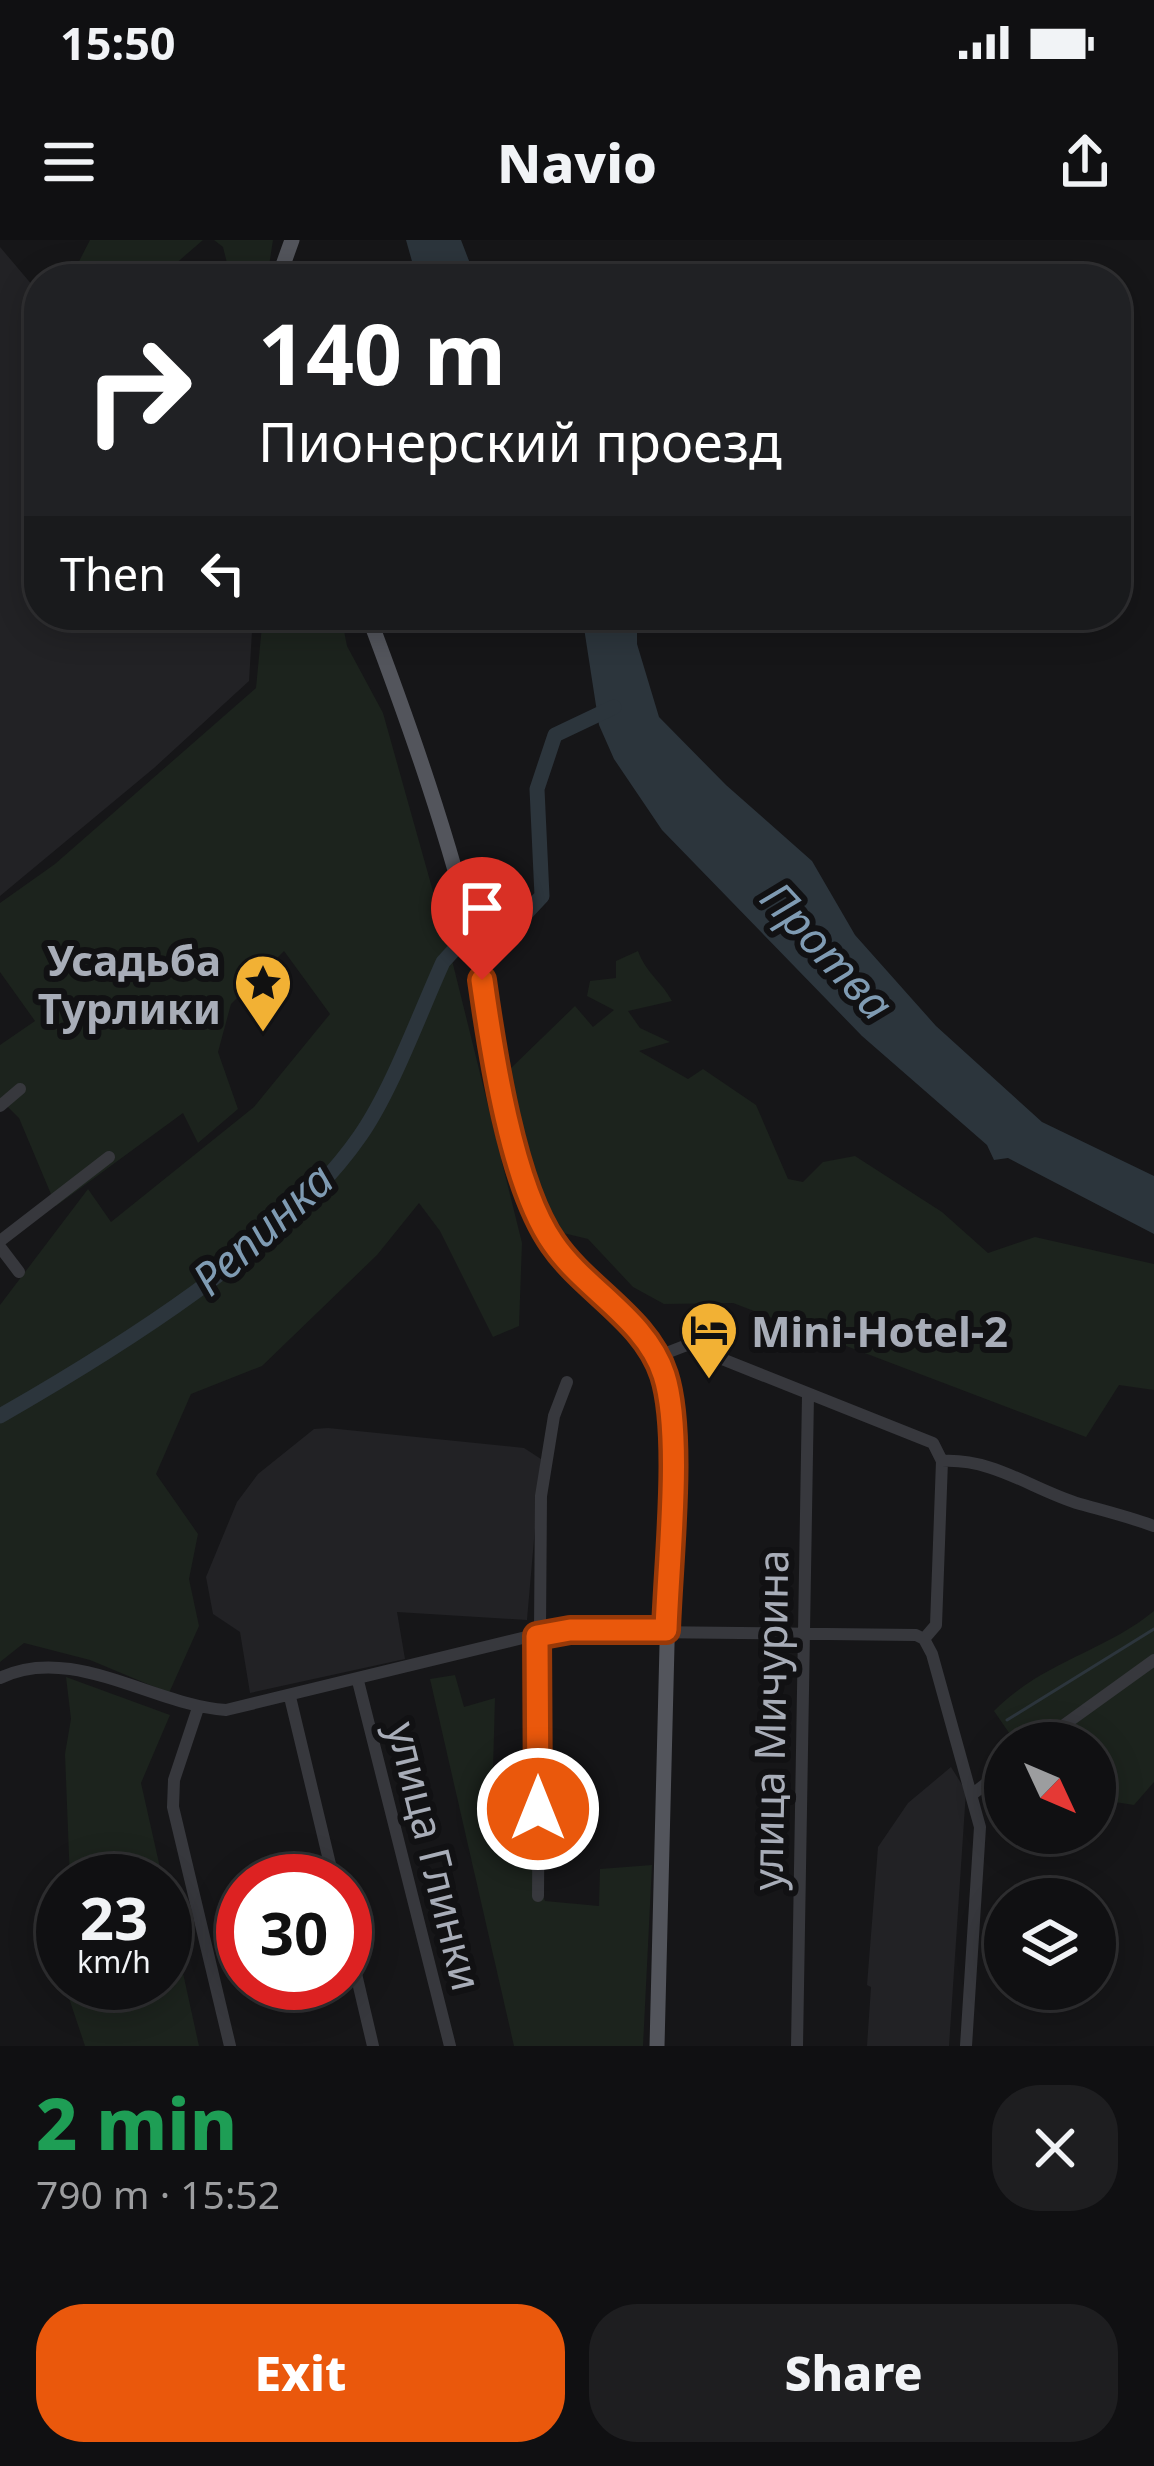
<!DOCTYPE html>
<meta charset="utf-8">
<style>
body{margin:0;font-family:"Noto Sans",sans-serif;background:#1e1e20;color:#f1f3f6;height:100vh;display:flex;flex-direction:column;font-size:45px;white-space:nowrap}
*{box-sizing:border-box;margin:0}
p{font-size:39px;color:#9c9d9f}
.icon{flex:none;width:66px;height:66px;fill:none;stroke:currentColor;stroke-width:2;stroke-linecap:round;stroke-linejoin:round}
.map{position:relative;height:1806px;overflow:hidden}
.details{display:flex;flex-direction:column;background:#101012;flex:1}
.details>*{flex:none}
.banner{position:absolute;left:24px;top:24px;width:1107px;height:366px;border-radius:48px;box-shadow:0 6px 30px #0003,0 0 0 3px #303032;background:#202124;color:#fff;overflow:hidden}
.needle{width:78px;rotate:134deg}
.tools{position:absolute;left:984px;top:1482px;display:grid;gap:24px}
.tools a{display:grid;place-items:center;width:132px;height:132px;border-radius:50%;background:#101012;box-shadow:0 6px 30px #0003,0 0 0 3px #303032;font-size:60px}
.speed{position:absolute;left:36px;top:1614px;display:flex;gap:24px;font-size:60px;font-weight:700;text-align:center}
.speed>*{display:grid;place-content:center;width:156px;height:156px;border-radius:50%;background:#101012;box-shadow:0 6px 30px #0003,0 0 0 3px #303032;line-height:1}
.speed small{font-size:30px;font-weight:400}
.speed .limit{border:18px solid #d22;background:#fff;color:#111}
.pin{position:absolute;display:grid;place-items:center;width:102px;height:102px;color:#fff;margin:-123px -51px;border-radius:50% 50% 50% 0;rotate:-45deg;box-shadow:0 0 12px #0007}
.pin .icon{rotate:45deg}
.me{position:absolute;width:132px;margin:-66px;rotate:0deg;stroke-linejoin:round;filter:drop-shadow(0 0 9px #0008)}
.turn{display:flex;align-items:center;gap:42px;height:252px;padding:0 36px;font-size:54px}
.turn .icon{width:156px;height:156px;stroke-width:2.5}
.turn b{display:block;font-size:84px;line-height:102px}
.then{display:flex;align-items:center;height:114px;padding:0 36px;background:#0003;gap:24px;font-size:45px}
.round{display:grid;place-items:center;flex:none;width:126px;height:126px;border-radius:48px;background:#1e1e20}
.summary{display:flex;align-items:center;justify-content:space-between;height:204px;padding:0 36px}
h1{font-size:72px;font-weight:800;line-height:90px;color:#1e9e55}
.button{display:flex;gap:24px;margin-top:auto;padding:24px 36px}
.button a{flex:1;height:138px;border-radius:48px;background:#ea580c;color:#fff;font-size:48px;font-weight:800;line-height:138px;text-align:center}
.button a+a{background:#1e1e20;color:#f1f3f6}
.status{display:flex;justify-content:space-between;align-items:center;height:84px;padding:0 60px;background:#101012;direction:ltr}
.status svg{height:33px;fill:currentColor}
header{display:flex;justify-content:space-between;align-items:center;height:156px;padding:0 36px;background:#101012;font-size:54px;font-weight:800}
.map>svg:first-child{display:block}
.built{fill:#222225}
.green{fill:#1c231d}
.water{fill:#2c353c}
.lines{fill:none;stroke-linecap:round;stroke-linejoin:round}
.stream{stroke:#2c353c;stroke-width:3}
.river{stroke:#2c353c;stroke-width:15}
.minor{stroke:#37383d;stroke-width:12}
.major{stroke:#53555c;stroke-width:15}
.route-casing{stroke:#983908;stroke-width:30}
.route{stroke:#ea580c;stroke-width:21}
.labels{text-anchor:middle;dominant-baseline:central;stroke-width:12;stroke-linejoin:round;paint-order:stroke}
.poi-label{font-size:42px;font-weight:bold;fill:#a8adb8;stroke:#111113;text-anchor:end}
.street-label{font-size:42px;fill:#a8adb8;stroke:#111113}
.water-label{font-size:45px;font-style:italic;fill:#7f9bb3;stroke:#111113}
</style>
<div class="status"><b>15:50</b><svg viewBox="0 0 49 12"><path d="M0 12V9h3v3zM5 12V6h3v6zM10 12V3h3v9zM15 12V0h3v12zM26 1h20v11H26zM47 4h2v5h-2z"/></svg></div>
<header><svg class="icon" aria-label="menu" viewBox="0 0 24 24"><path d="M4 6h16M4 12h16M4 18h16"/></svg>Navio<svg class="icon" aria-label="share" viewBox="0 0 24 24"><path d="M12 15V3M7 8l5-5 5 5M5 13v7h14v-7"/></svg></header>
<div class="map">
<svg width="1154" height="1806" viewBox="0 0 1154 1806">
<rect width="100%" height="100%" fill="#161618"/>
<path class="built" d="M0 7 39 53V375H253L249 441 154 528 0 656Z
M328 1188 524 1208 541 1219 527 1380 397 1372 405 1419 250 1453 240 1392 213 1374 206 1337 237 1262 258 1234 314 1189Z
M951 1527 966 1551 949 1806H867L871 1747 867 1745 878 1607 908 1563Z"/>
<path class="green" d="M90 0H203L158 39H70Z
M214 0H273L267 39H231L223 7Z
M263 375H341L347 406 383 473 450 712 522 1003 519 1086 493 1097 440 991 419 963 377 1015 262 1126 191 1154 156 1234 198 1294 189 1339 199 1386 169 1453 90 1420 24 1403 0 1422V1065L88 949 111 982 254 867 330 774 284 711 231 764 218 812 238 869 198 903 183 873 56 966 19 878 0 859V805L35 781 0 732V663L55 624 256 448Z
M638 711C646 733 661 741 672 761L628 771 640 788 670 802 639 811 688 839 703 829 756 865 788 939 803 942 823 922 855 916 942 972 988 1013 1035 997 1154 1024V1150L1119 1145 1086 1197 733 1063 664 1064 633 1047 588 999 559 992 545 969 508 831 575 766 593 787 614 770 587 756 590 741 616 738V721Z
M1154 1371V1542L1134 1565 1095 1559V1503H1056L1050 1492 1016 1503 994 1471C1042 1422 1104 1412 1154 1371Z
M455 1435 464 1467 495 1458 491 1601H523L545 1661 599 1666 600 1629 652 1625 643 1806H514L430 1439Z
M66 1437 170 1475 141 1543 163 1641H70L65 1514 71 1479Z
M165 1651 199 1806H85L64 1743H165Z"/>
<path class="water" d="M406 0H461L476 39H417Z
M582 375H637V404L659 477 726 545 812 621 855 695 936 786 1042 882 1154 936V994L1008 918 994 920 987 905 862 796 662 590 614 519 599 485Z"/>
<g class="lines">
<path class="stream" d="M1007 1480 1154 1389"/>
<path class="river" d="M0 1176C115 1110 284 1006 360 896 392 850 419 775 443 722L464 699 512 688 542 656 537 549 555 495 614 467"/>
<path class="minor" d="M0 866 20 849
M0 1001 109 917
M0 1007 19 1032
M656 1117 687 1105 933 1203 942 1221 936 1385 924 1399
M942 1221C994 1218 1033 1250 1080 1264 1105 1271 1129 1277 1154 1286
M0 1438C71 1403 153 1465 226 1470L551 1391 916 1395 924 1399 932 1414 980 1587 966 1806
M358 1441 450 1806
M290 1457 334 1641
M198 1468 174 1540 173 1567 230 1806
M1039 1503 1154 1420
M974 1553 1005 1529
M538 1656 541 1256 554 1176 567 1142
M345 1687 373 1806
M797 1806 808 1155"/>
<path class="major" d="M278 39 292 0
M368 375C410 486 449 597 477 713 497 798 501 888 535 970 561 1037 640 1066 663 1133 671 1155 670 1181 672 1205L657 1806"/>
</g>
<g class="lines">
<g class="route-casing">
<path id="route" d="M482 740C492 811 512 945 553 1003 585 1050 646 1079 664 1135 683 1194 668 1324 666 1390H570L537 1396 538 1569"/>
</g>
<use href="#route" class="route"/>
</g>
<defs>
<g id="sight-pin" transform="scale(3)"><path d="M0 17L-7.5 6A9.5 9.5 0 1 1 7.5 6Z" fill="#f2b134" stroke="#111113"/><path d="M0-6L1.8-2.2L6-1.7L2.9 1.2L3.7 5.4L0 3.3L-3.7 5.4L-2.9 1.2L-6-1.7L-1.8-2.2Z" fill="#111"/></g>
<g id="hotel-pin" transform="scale(3)"><path d="M0 17L-7.5 6A9.5 9.5 0 1 1 7.5 6Z" fill="#f2b134" stroke="#111113"/><path d="M-6-4.5h1.5V1H6V5H4.5V3h-9V5H-6ZM-4 0a1.8 1.8 0 1 1 3.6 0ZM.5 0V-2.5h3Q6-2.5 6 0Z" fill="#111"/></g>
</defs>
<g fill-rule="evenodd">
<use href="#sight-pin" x="263" y="743"/>
<use href="#hotel-pin" x="709" y="1090"/>
</g>
<g class="labels">
<g class="poi-label">
<text x="221" y="719">Усадьба<tspan x="221" dy="48">Турлики</tspan></text>
<text x="751" y="1090" text-anchor="start">Mini-Hotel-2</text>
</g>
<g class="street-label">
<text transform="translate(769 1480) rotate(-89)">улица Мичурина</text>
<text transform="translate(436 1616) rotate(76)">улица Глинки</text>
</g>
<g class="water-label">
<text transform="translate(828 710) rotate(47)">Протва</text>
<text transform="translate(262 988) rotate(-42)">Репинка</text>
</g>
</g>
</svg>
<div class="tools">
<a><svg class="needle" viewBox="-14 -14 28 28"><path d="M0-13l5 13h-10z" fill="#e53935"/><path d="M0 13l5-13h-10z" fill="#9c9d9f"/></svg></a>
<a><svg class="icon" aria-label="layers" viewBox="0 0 24 24"><path d="M12 4l9 5-9 5-9-5zM3 14l9 5 9-5"/></svg></a>
</div>
<div class="speed"><div>23<small>km/h</small></div><div class="limit">30</div></div>
<div class="pin" style="left:482px;top:740px;background:#d93025"><svg class="icon" aria-label="arrive" viewBox="0 0 24 24"><path d="M6 21V4h12l-3 4 3 4H6"/></svg></div>
<svg class="me" style="left:538px;top:1569px" viewBox="-20 -20 40 40"><circle r="17" fill="#ea580c" stroke="#fff" stroke-width="3"/><path d="M0-11L8 9 0 5-8 9z" fill="#fff"/></svg>
<div class="banner">
<div class="turn"><svg class="icon" aria-label="right" viewBox="0 0 24 24"><path d="M7 20v-9h11M14 6l5 5-5 5"/></svg><div><b>140 m</b>Пионерский проезд</div></div>
<div class="then">Then<svg class="icon" aria-label="left" viewBox="0 0 24 24"><path d="M17 20v-9H6M10 6l-5 5 5 5"/></svg></div>
</div>
</div>
<section class="details">
<div class="summary"><div><h1>2 min</h1><p>790 m · 15:52</p></div><a class="round"><svg class="icon" aria-label="close" viewBox="0 0 24 24"><path d="M6 6l12 12M18 6L6 18"/></svg></a></div>
<div class="button"><a>Exit</a><a>Share</a></div>
</section>
